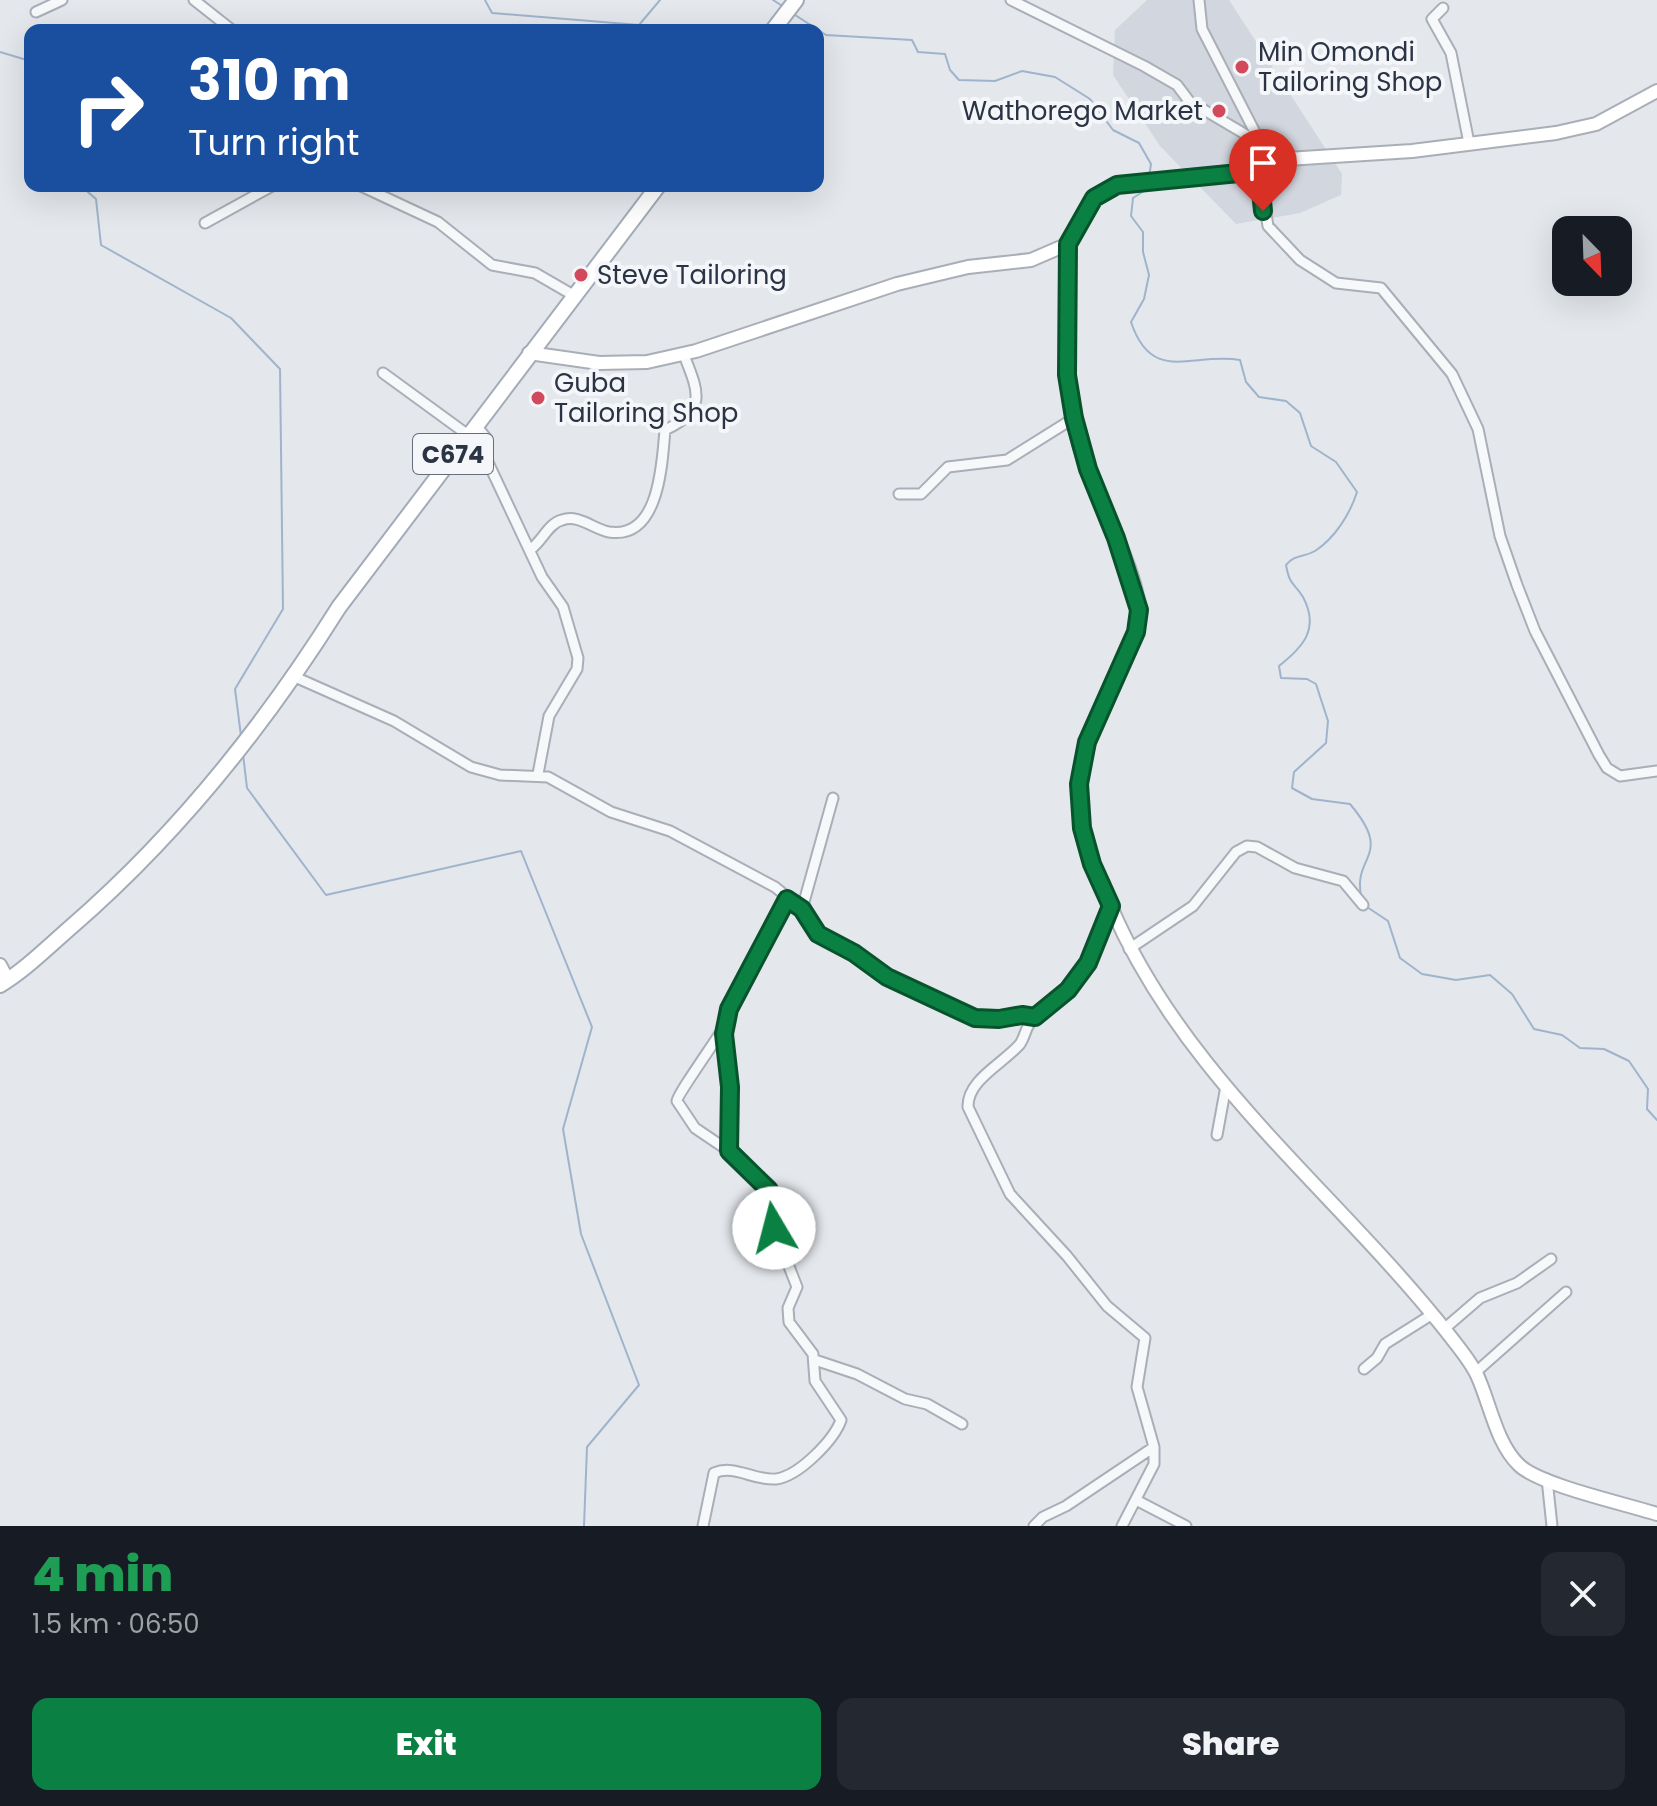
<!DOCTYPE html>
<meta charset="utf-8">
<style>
body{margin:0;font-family:Poppins,sans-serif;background:#242831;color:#f1f3f6;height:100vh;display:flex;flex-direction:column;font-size:30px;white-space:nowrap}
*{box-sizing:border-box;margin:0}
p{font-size:26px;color:#9ea1a6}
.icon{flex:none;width:44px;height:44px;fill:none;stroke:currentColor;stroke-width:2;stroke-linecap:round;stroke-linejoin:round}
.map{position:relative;height:1526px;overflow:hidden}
.panel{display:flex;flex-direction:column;background:#171b24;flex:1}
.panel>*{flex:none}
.top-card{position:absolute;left:24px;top:24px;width:800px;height:168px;border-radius:16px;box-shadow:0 8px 32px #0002;background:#1a4fa0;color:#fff;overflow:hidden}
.needle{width:52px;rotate:157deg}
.buttons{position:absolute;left:1552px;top:216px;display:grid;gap:16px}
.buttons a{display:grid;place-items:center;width:80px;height:80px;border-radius:16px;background:#171b24;box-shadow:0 8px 32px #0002;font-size:40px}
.pin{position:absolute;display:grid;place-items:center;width:68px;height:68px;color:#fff;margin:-82px -34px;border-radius:50% 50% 50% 0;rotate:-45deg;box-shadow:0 0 8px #0007}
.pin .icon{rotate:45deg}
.me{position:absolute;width:88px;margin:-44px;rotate:352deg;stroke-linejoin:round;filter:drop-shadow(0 0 6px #0008)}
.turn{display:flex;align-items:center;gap:28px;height:168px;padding:0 32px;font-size:36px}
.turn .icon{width:104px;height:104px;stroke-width:2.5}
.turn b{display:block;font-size:56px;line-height:68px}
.round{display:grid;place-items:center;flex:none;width:84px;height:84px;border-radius:16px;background:#242831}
.summary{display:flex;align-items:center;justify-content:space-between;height:136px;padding:0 32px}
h1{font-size:48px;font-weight:800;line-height:60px;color:#1e9e55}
.button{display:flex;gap:16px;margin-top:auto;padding:16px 32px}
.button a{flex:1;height:92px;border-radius:16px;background:#0b8043;color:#fff;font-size:32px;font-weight:800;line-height:92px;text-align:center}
.button a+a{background:#242831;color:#f1f3f6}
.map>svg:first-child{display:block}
.built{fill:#d2d6de}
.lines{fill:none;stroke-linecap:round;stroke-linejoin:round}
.stream{stroke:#9fb4cc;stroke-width:2}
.street-casing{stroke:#a9aeb7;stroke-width:13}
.secondary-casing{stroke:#a9aeb7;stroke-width:16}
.primary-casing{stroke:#a3abb8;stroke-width:18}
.street{stroke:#f7f8fa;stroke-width:9}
.secondary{stroke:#fff;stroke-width:12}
.primary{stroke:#fff;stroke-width:14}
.route-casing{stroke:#07532c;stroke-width:20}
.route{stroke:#0b8043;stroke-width:14}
.poi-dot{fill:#d1495b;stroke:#f4f6f9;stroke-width:3}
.labels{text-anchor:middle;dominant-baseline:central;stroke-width:8;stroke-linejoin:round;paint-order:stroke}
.shield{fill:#f4f6f9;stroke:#676e7b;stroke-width:2}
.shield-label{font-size:24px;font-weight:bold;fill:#2b3445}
.poi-label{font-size:26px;fill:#2b3445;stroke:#f4f6f9;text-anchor:start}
</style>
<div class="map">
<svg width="1657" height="1526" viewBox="0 0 1657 1526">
<rect width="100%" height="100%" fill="#e4e7ec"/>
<path class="built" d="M1147 0H1229L1342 174 1341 195 1300 213 1236 224 1160 146 1113 75 1115 30Z"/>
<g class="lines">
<path class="stream" d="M485 0 492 13 639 25 660 0
M773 0 784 7
M792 13 826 35 912 40 918 52 945 54 950 70 959 80 995 81 1022 71 1055 77 1090 99 1113 130 1139 143 1151 164 1147 189 1133 198 1131 216 1143 232V252L1149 275 1144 299 1131 322C1152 385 1192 352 1240 360L1246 382 1259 397 1286 401 1300 413 1311 446 1336 462 1357 492C1350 514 1335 538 1315 551 1303 558 1295 554 1286 565 1290 587 1294 582 1303 597 1320 629 1303 647 1279 666L1281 678 1307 679 1316 684 1328 721 1326 743 1294 772 1292 788 1312 799 1350 804C1394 856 1353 855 1361 895
M0 52 30 61
M30 142V146
M81 186 96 199 101 245 231 318 280 369 283 609 235 689 241 736
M243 754 247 788 326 895 521 851 592 1027 563 1129 581 1234 639 1385 587 1447 584 1526
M1367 907 1388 921 1400 958 1422 974 1456 980 1490 975 1512 994 1534 1029 1562 1035 1580 1048 1604 1049 1629 1061 1648 1089 1647 1109 1657 1120"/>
<g class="street-casing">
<path id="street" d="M194 0 232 30
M1011 0 1144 66 1177 85 1189 101 1287 159
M1199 0 1202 29 1260 142
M1443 8 1432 19 1451 53 1469 143
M36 12 62 0
M1259 171 1268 226 1300 260 1336 283 1381 288 1452 374 1478 429 1500 536 1517 585 1535 631 1599 755 1607 768 1620 776 1657 771
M361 186 438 222 492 265 535 273 573 295
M205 223 272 186
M383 373 468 435
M475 424 487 439 485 456 542 577 563 607 578 658 577 669 549 716 538 774
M899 494H921L948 467 1007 460 1074 418
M531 549C542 541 549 523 562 520 579 514 593 529 609 532 660 540 662 462 665 430 707 410 699 393 684 355
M295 677 394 721 471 767 500 775 548 777 611 812 670 831 775 887 802 909 818 934 854 953 887 977 975 1018 1035 1017 1076 982 1088 963 1111 906
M802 909 833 798
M1129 949 1193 906 1236 852 1247 846 1257 847 1295 868 1343 881 1363 905
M1035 1017C1026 1024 1026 1035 1020 1044 1004 1063 967 1080 968 1107L1010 1194 1067 1256 1107 1306 1145 1338 1137 1387 1154 1447V1464L1122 1526
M1217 1135 1226 1086
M729 1151 730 1087 725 1020 787 899
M1444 1329 1480 1298 1517 1283 1551 1259
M815 1360 857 1374 905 1399 927 1404 962 1424
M1364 1369 1377 1358 1385 1344 1431 1315
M1476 1372 1566 1292
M1547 1479 1552 1526
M1136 1500 1186 1526
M703 1526 714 1473C735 1464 754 1481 776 1479 799 1476 834 1440 841 1420L815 1381 813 1354 789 1322 788 1308 797 1287 774 1228 769 1190 729 1151 695 1128 677 1101C677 1095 717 1039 724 1027
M1034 1526 1043 1517 1066 1506 1154 1447"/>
</g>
<g class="secondary-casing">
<path id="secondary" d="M1154 182 1259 171 1287 159 1412 151 1556 133 1596 124 1657 91
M1068 244C1067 311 1061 379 1079 444 1091 487 1143 579 1139 618 1138 635 1126 653 1119 668 1096 720 1070 772 1082 830 1089 859 1101 883 1112 909 1185 1078 1334 1190 1446 1331 1456 1344 1470 1360 1477 1375 1490 1403 1496 1443 1519 1465 1539 1485 1626 1504 1657 1514
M529 353 599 363 647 362 696 351 897 284 968 267 1031 260 1068 244 1094 198 1117 185 1138 182
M0 965 8 980"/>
</g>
<g class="primary-casing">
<path id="primary" d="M773 30 796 0
M0 985C25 970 48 947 71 927 176 836 265 725 339 607L658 186"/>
</g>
<use href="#street" class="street"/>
<use href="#secondary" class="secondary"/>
<use href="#primary" class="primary"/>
</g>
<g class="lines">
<g class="route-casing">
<path id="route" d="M774 1228 769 1190 729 1151 730 1087 724 1034 729 1009 787 899 802 909 818 934 854 953 887 977 975 1018 999 1019 1022 1015 1035 1017 1068 990 1088 963 1111 906 1092 864 1082 828 1079 784 1087 742 1136 632 1139 610 1116 538 1088 469 1074 418 1067 375 1068 244 1094 198 1117 185 1259 171 1263 211"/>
</g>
<use href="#route" class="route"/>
</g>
<g class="poi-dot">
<circle cx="1242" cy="67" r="8"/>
<circle cx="1219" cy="111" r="8"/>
<circle cx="581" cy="275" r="8"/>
<circle cx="538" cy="398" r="8"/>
</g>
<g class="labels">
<rect class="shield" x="413" y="434" width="80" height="40" rx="6"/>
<g class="shield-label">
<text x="453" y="454">C674</text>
</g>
<g class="poi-label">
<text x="1258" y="52">Min Omondi<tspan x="1258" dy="30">Tailoring Shop</tspan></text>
<text x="1203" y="111" text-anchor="end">Wathorego Market</text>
<text x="597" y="275">Steve Tailoring</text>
<text x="554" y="383">Guba<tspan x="554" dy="30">Tailoring Shop</tspan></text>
</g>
</g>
</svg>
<div class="buttons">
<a><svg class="needle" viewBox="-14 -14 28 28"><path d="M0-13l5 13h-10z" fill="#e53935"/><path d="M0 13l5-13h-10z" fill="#9ea1a6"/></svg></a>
</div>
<div class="pin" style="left:1263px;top:211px;background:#d93025"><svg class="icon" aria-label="arrive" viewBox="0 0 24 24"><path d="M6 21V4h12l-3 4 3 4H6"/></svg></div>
<svg class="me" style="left:774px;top:1228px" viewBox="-20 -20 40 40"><circle r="19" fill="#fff"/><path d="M0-13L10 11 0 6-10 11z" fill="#0b8043"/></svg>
<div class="top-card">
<div class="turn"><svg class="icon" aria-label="right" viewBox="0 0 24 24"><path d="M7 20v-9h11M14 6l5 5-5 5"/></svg><div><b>310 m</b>Turn right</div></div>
</div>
</div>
<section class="panel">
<div class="summary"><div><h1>4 min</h1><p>1.5 km · 06:50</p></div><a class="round"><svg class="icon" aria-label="close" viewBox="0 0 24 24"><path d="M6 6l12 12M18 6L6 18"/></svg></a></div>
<div class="button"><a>Exit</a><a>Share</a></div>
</section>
